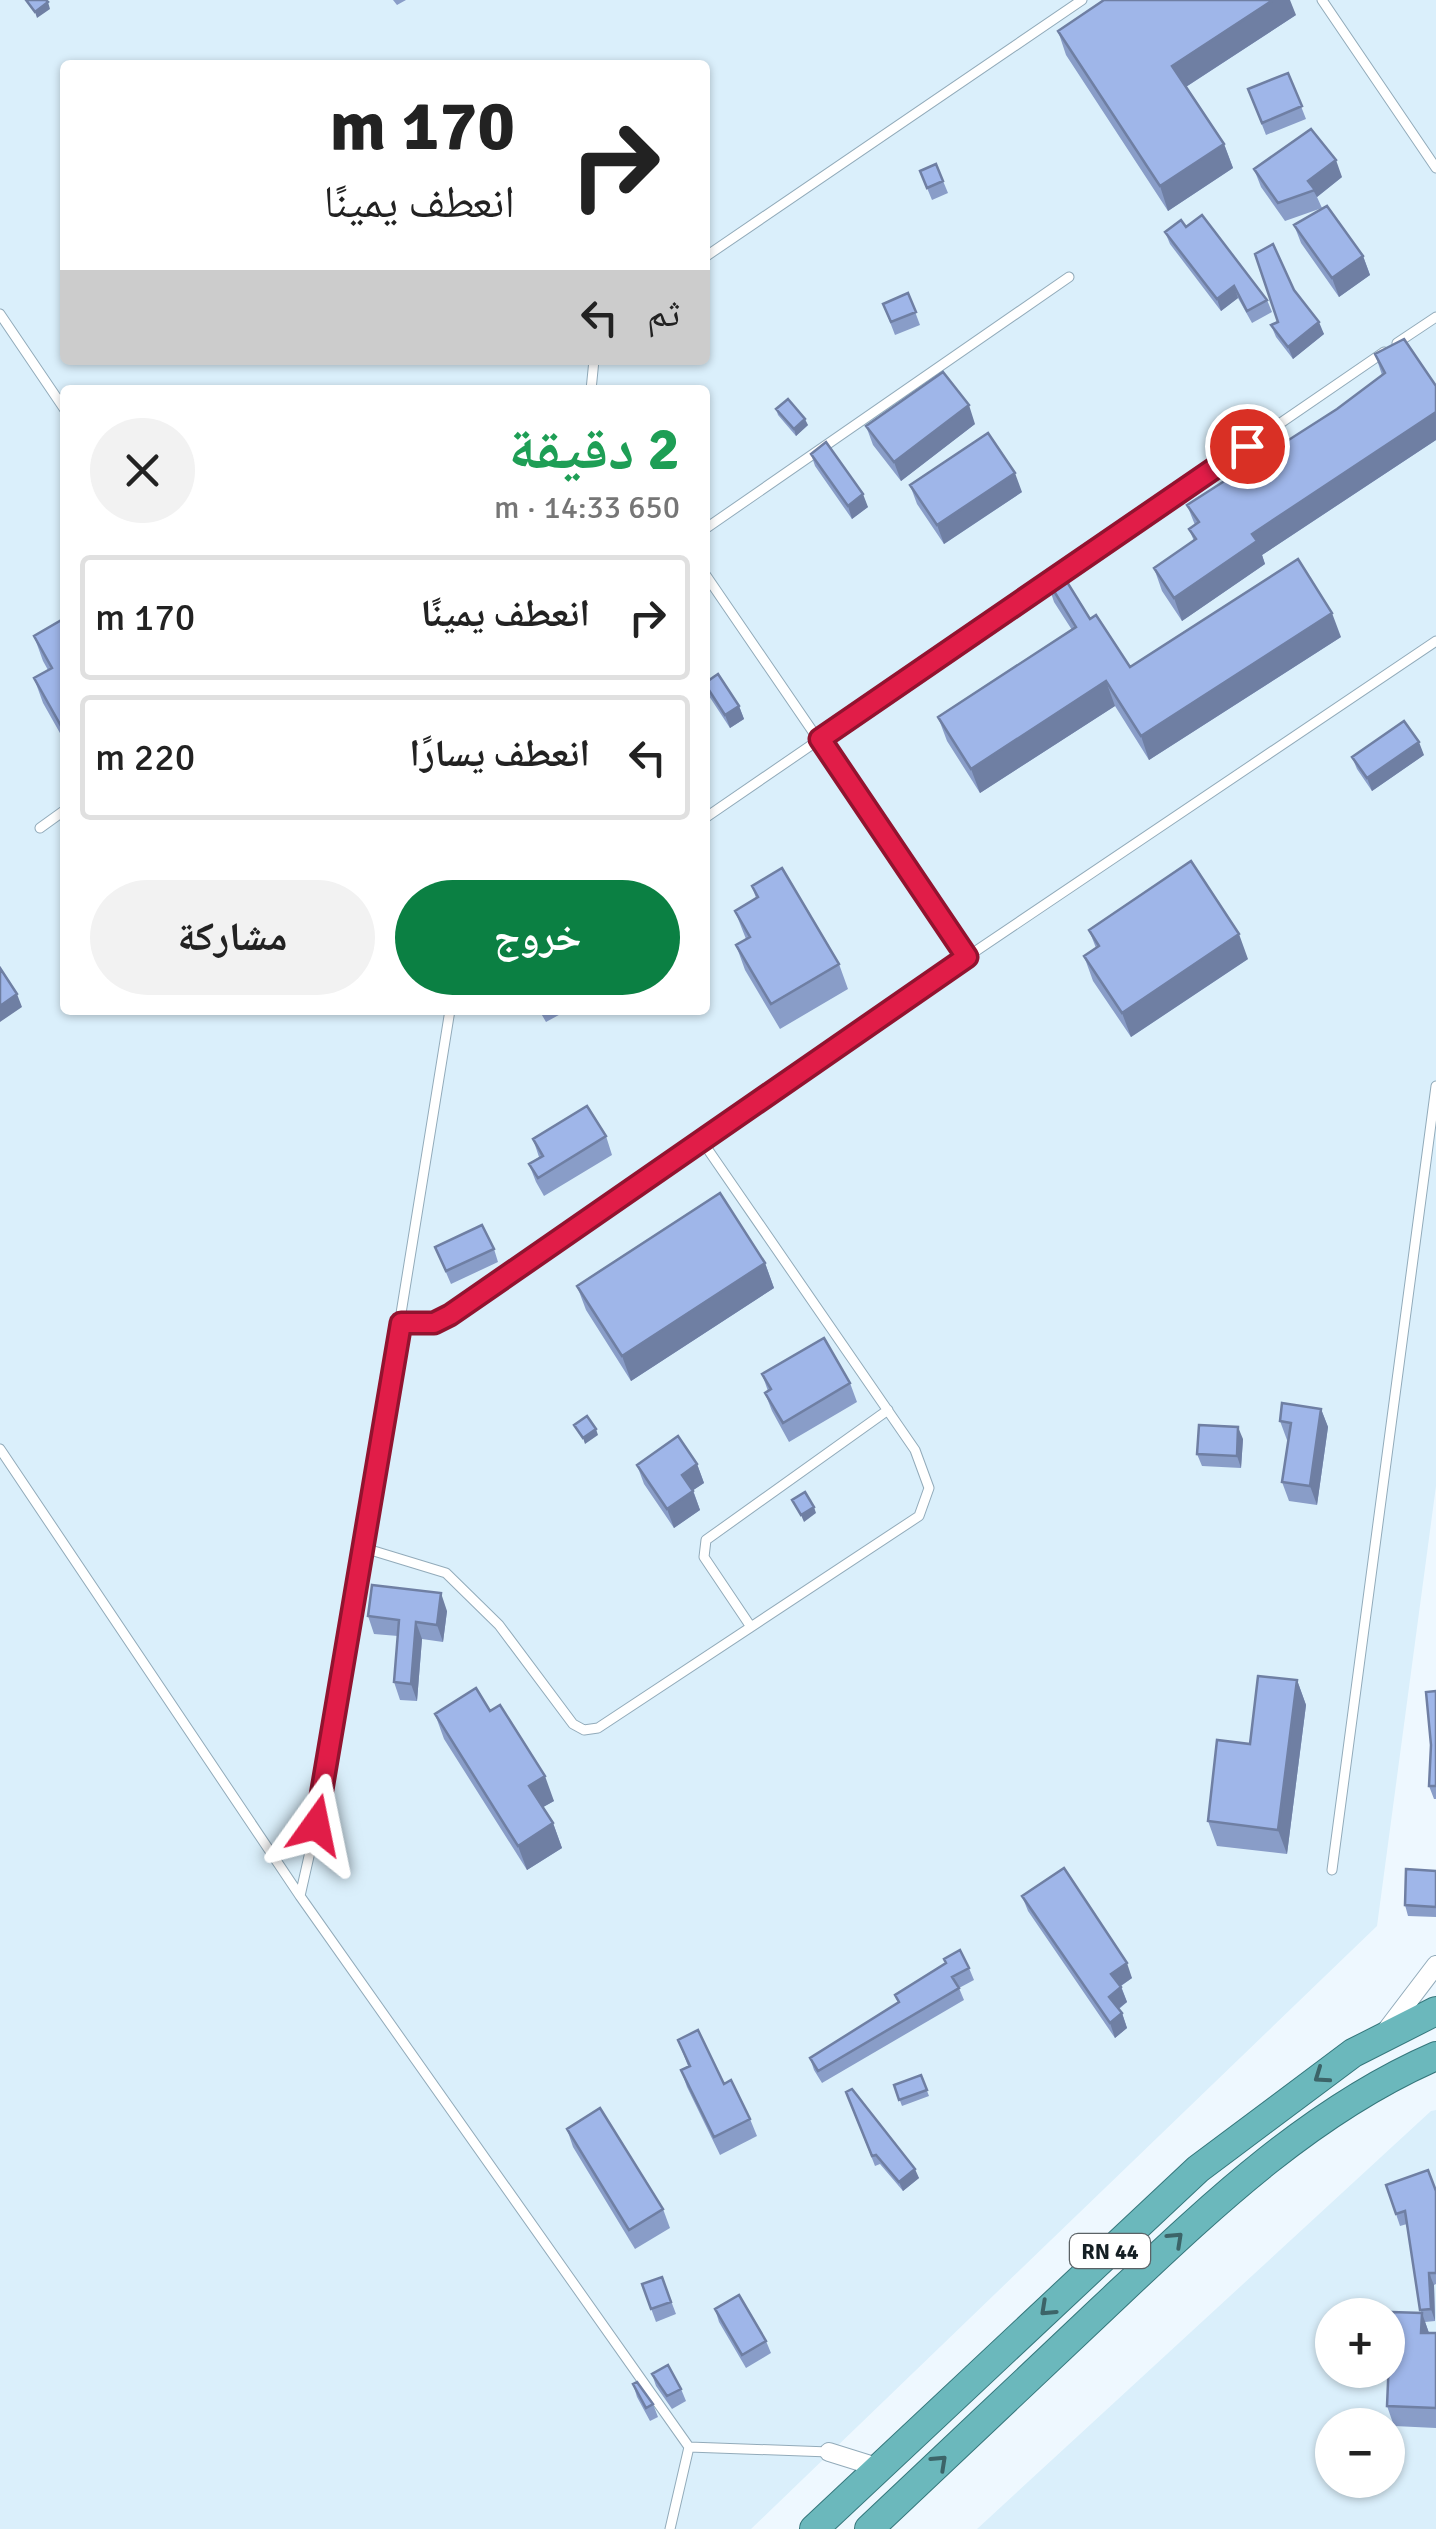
<!DOCTYPE html>
<html lang="ar">
<meta charset="utf-8">
<style>
body{margin:0;font-family:Signika,"Noto Naskh Arabic",sans-serif;background:#f2f2f2;color:#222;direction:rtl;height:100vh;display:flex;flex-direction:column;font-size:38px;white-space:nowrap}
*{box-sizing:border-box;margin:0}
p{font-size:32px;color:#767676}
.icon{flex:none;width:55px;height:55px;fill:none;stroke:currentColor;stroke-width:2;stroke-linecap:round;stroke-linejoin:round}
.map{position:relative;flex:1;overflow:hidden;direction:ltr}
.sheet{position:absolute;left:60px;top:385px;width:650px;height:630px;display:flex;flex-direction:column;background:#fff;border-radius:10px;box-shadow:0 2px 8px #0004;direction:rtl}
.sheet>*{flex:none}
.guide{position:absolute;left:60px;top:60px;width:650px;height:305px;border-radius:10px;box-shadow:0 2px 8px #0004;direction:rtl;background:#fff;color:#222;overflow:hidden}
.buttons{position:absolute;left:1315px;top:2298px;display:grid;gap:20px}
.buttons a{display:grid;place-items:center;width:90px;height:90px;border-radius:50%;background:#fff;box-shadow:0 2px 8px #0004;font-size:50px}
.pin{position:absolute;display:grid;place-items:center;width:85px;height:85px;color:#fff;margin:-42px;border:5px solid #fff;border-radius:50%;box-shadow:0 2px 10px #0007}
.me{position:absolute;width:110px;margin:-55px;rotate:12deg;stroke-linejoin:round;filter:drop-shadow(0 0 8px #0008)}
.turn{display:flex;align-items:center;gap:35px;height:210px;padding:0 30px;font-size:45px}
.turn .icon{width:130px;height:130px;stroke-width:2.5}
.turn b{display:block;font-size:70px;line-height:85px}
.then{display:flex;align-items:center;height:95px;padding:0 30px;background:#0003;gap:20px;font-size:38px}
.round{display:grid;place-items:center;flex:none;width:105px;height:105px;border-radius:52px;background:#f2f2f2}
.headline{display:flex;align-items:center;justify-content:space-between;height:170px;padding:0 30px}
h1{font-size:60px;font-weight:700;line-height:75px;color:#1e9e55}
.cta{display:flex;gap:20px;margin-top:auto;padding:20px 30px}
.cta a{flex:1;height:115px;border-radius:60px;background:#0b8043;color:#fff;font-size:40px;font-weight:700;line-height:115px;text-align:center}
.cta a+a{background:#f2f2f2;color:#222}
ul{padding:0;list-style:none}
li{display:flex;align-items:center;gap:30px;height:125px;margin:0 20px 15px;padding:0 10px;border:5px solid #e0e0e0;border-radius:10px}
li div{flex:1}
li b{display:block;font-size:38px}
li em{font-style:normal}
.map>svg:first-child{display:block}
.built{fill:#daeffb;fill-rule:evenodd}
.lines{fill:none;stroke-linecap:round;stroke-linejoin:round}
.service-casing{stroke:#92abba;stroke-width:11}
.minor-casing{stroke:#92abba;stroke-width:20}
.trunk-casing{stroke:#35777c;stroke-width:30}
.service{stroke:#fff;stroke-width:9}
.minor{stroke:#fff;stroke-width:18}
.trunk{stroke:#6bb8bc;stroke-width:28}
.wall{fill:#899dc8}
.shaded-wall{fill:#6f7fa3}
.building{fill:#9fb6e9;stroke:#6f7fa3;stroke-width:2.5}
.oneway{stroke:#3c6468}
.route-casing{stroke:#92132f;stroke-width:25}
.route{stroke:#e11d48;stroke-width:18}
.labels{text-anchor:middle;dominant-baseline:central;stroke-width:8;stroke-linejoin:round;paint-order:stroke}
.shield{fill:#fff;stroke:#5b6266;stroke-width:2.5}
.shield-label{font-size:22px;font-weight:bold;fill:#151f24}
</style>
<div class="map">
<svg width="1436" height="2529" viewBox="0 0 1436 2529">
<rect width="100%" height="100%" fill="#eef8ff"/>
<path class="built" d="M0 0H1436V1486L1377 1926 751 2529H0ZM65 65H705V360H65ZM65 390H705V1010H65Z
M1436 2110V2529H977L1431 2111ZM1332 2315H1388V2370H1332ZM1332 2425H1388V2480H1332Z"/>
<g class="lines">
<g class="service-casing">
<path id="service" d="M1322 0 1436 168
M705 257 1082 0
M0 314 65 410
M1397 343 1436 317
M591 390 594 360
M705 529 1069 277
M705 574 967 957
M705 818 1384 352
M40 828 65 810
M401 1323H434L450 1315 967 957 1436 641
M0 1449 300 1896 689 2447 829 2452
M364 1548 446 1573 499 1625 573 1724 584 1730 598 1728 919 1516 929 1488 915 1450 702 1141
M751 1627 704 1557 706 1540 888 1410
M1332 1870 1436 1086
M300 1896 324 1790 450 1010
M670 2529 689 2447"/>
</g>
<g class="minor-casing">
<path id="minor" d="M1382 2036 1436 1965
M829 2452 877 2467"/>
</g>
<g class="trunk-casing">
<path id="trunk" d="M814 2529 1198 2169 1353 2053 1436 2011
M869 2529C947 2455 1025 2382 1103 2308 1204 2213 1307 2112 1436 2056"/>
</g>
<use href="#service" class="service"/>
<use href="#minor" class="minor"/>
<use href="#trunk" class="trunk"/>
</g>
<path class="wall" d="M393 0H406L397 5Z
M1296 15 1186 87 1224 144 1233 168 1168 211 1066 55 1058 31Z
M1288 73 1306 119 1266 135 1248 89Z
M936 164 948 193 932 200 920 171Z
M1254 169 1342 177 1317 197 1322 208 1285 221 1261 187Z
M1294 225 1363 256 1370 275 1339 297 1301 243Z
M1186 227 1267 300 1272 312 1252 323 1238 298 1221 311 1170 244 1165 232Z
M1294 290 1324 334 1293 359 1276 337 1271 325 1278 322Z
M908 293 920 325 895 335 883 304Z
M1375 354 1436 386V440L1262 555 1265 564 1182 621 1162 591 1154 568 1194 541 1189 529 1195 525 1187 505 1337 409 1382 375Z
M776 409 808 425 796 436 778 415Z
M975 424 901 481 873 445 866 426Z
M811 454 868 507 852 519 815 466Z
M910 485 1022 492 944 544 917 504Z
M1046 578 1090 619 1130 667 1341 637 1149 760 1115 706 980 793 947 741 938 717 1072 630 1054 602Z
M65 618V742L43 703 34 678 48 670 43 661 34 636Z
M705 685 739 706 744 719 730 728 709 696Z
M1424 755 1372 791 1357 769 1352 757Z
M752 886 839 964 848 989 780 1029 745 970 736 945 746 939 735 911 756 898Z
M1089 930 1248 959 1131 1037 1093 981 1084 956 1096 948Z
M539 1010H568L546 1022Z
M606 1136 612 1155 544 1196 536 1182 529 1164 539 1157 533 1139Z
M435 1247 494 1249 498 1262 451 1284Z
M765 1263 774 1288 631 1381 586 1310 577 1286Z
M762 1374 850 1383 857 1402 789 1442 772 1411 765 1393 768 1391Z
M1321 1409 1328 1427 1317 1505 1289 1501 1282 1482 1288 1440H1287L1280 1421Z
M1243 1439 1241 1468 1202 1466 1197 1454Z
M697 1464 704 1483 693 1490 700 1510 674 1528 644 1484 637 1465Z
M447 1611 443 1642 422 1639 417 1701 400 1700 394 1682 398 1636 374 1634 368 1616Z
M1297 1680 1306 1705 1287 1854 1217 1846 1208 1821 1250 1744Z
M1436 1691V1799H1434L1429 1786Z
M490 1711 554 1801 543 1807 553 1823 562 1848 527 1870 444 1739 435 1714Z
M1436 1871V1917L1408 1916 1405 1905Z
M1022 1896 1132 1978 1121 1986 1127 2002 1119 2009 1122 2013 1127 2028 1115 2038 1028 1911Z
M969 1968 974 1980 959 1988 964 2000 822 2083 814 2070 810 2058 898 2003 895 1995Z
M678 2040 724 2084 750 2119 757 2136 720 2155 687 2087 681 2070 688 2066Z
M921 2075 929 2096 902 2106 894 2085Z
M846 2092 919 2178 903 2191 880 2164 875 2166Z
M567 2129 663 2209 670 2228 635 2249 573 2147Z
M1436 2191V2284L1434 2285 1435 2321 1425 2322 1429 2333H1436V2428L1394 2426 1387 2406 1421 2313 1407 2224 1400 2226 1396 2214Z
M662 2277 676 2314 656 2322 642 2284Z
M715 2309 766 2341 771 2353 746 2368 719 2322Z
M652 2374 681 2389 686 2401 672 2409 656 2386Z
M633 2384 653 2404 658 2417 650 2421 637 2397Z"/>
<path class="shaded-wall" d="M1273 0H1290L1296 15 1181 90 1172 66Z
M48 2 50 9 37 18 35 12Z
M1224 144 1233 168 1168 211 1160 186Z
M1336 160 1342 177 1317 197 1308 181Z
M1363 256 1370 275 1339 297 1332 278Z
M1234 286 1238 298 1221 311 1217 299Z
M1319 322 1324 334 1293 359 1288 347Z
M969 405 975 424 901 481 894 462Z
M1436 412V440L1262 555 1265 564 1182 621 1174 598 1252 534Z
M805 419 808 425 796 436 794 429Z
M1015 473 1022 492 944 544 937 525Z
M863 494 868 507 852 519 848 506Z
M1332 613 1341 637 1149 760 1141 736Z
M1106 681 1115 706 980 793 971 769Z
M739 706 744 719 730 728 725 715Z
M1419 742 1424 755 1372 791 1367 778Z
M1239 934 1248 959 1131 1037 1122 1013Z
M17 994 22 1007 0 1022V1006Z
M765 1263 774 1288 631 1381 622 1356Z
M1321 1409 1328 1427 1317 1505 1310 1486Z
M1238 1427 1243 1439 1241 1468 1237 1456Z
M596 1429 598 1435 585 1444 583 1438Z
M697 1464 704 1483 689 1493 682 1475Z
M693 1491 700 1510 674 1528 667 1509Z
M814 1507 816 1513 804 1522 801 1515Z
M441 1593 447 1611 443 1642 437 1625Z
M416 1622 422 1639 417 1701 411 1684Z
M1297 1680 1306 1705 1287 1854 1278 1830Z
M545 1776 554 1801 538 1810 529 1786Z
M553 1823 562 1848 527 1870 518 1846Z
M1127 1963 1132 1978 1116 1989 1111 1974Z
M1121 1987 1127 2002 1114 2012 1109 1997Z
M1122 2013 1127 2028 1115 2038 1110 2023Z
M915 2169 919 2178 903 2191 899 2182Z
M1429 2273 1434 2285 1435 2321 1431 2309Z
M1422 2313 1429 2333H1421Z"/>
<path class="building" d="M26 0H46L48 2 35 12Z
M1104 0H1273L1172 66 1224 144 1160 186 1058 31Z
M1288 73 1302 106 1262 123 1248 89Z
M1311 129 1336 160 1308 181 1315 190 1278 203 1254 169Z
M936 164 943 181 927 188 920 171Z
M1327 206 1363 256 1332 278 1294 225Z
M1202 215 1267 300 1247 311 1234 286 1217 299 1165 232 1181 220 1186 227Z
M1273 244 1294 290 1319 322 1288 347 1271 325 1278 322 1255 254Z
M908 293 916 312 891 322 883 304Z
M1404 339 1436 386V412L1252 534 1257 541 1174 598 1154 568 1196 539 1189 529 1199 522 1187 505 1337 409 1385 373 1375 354Z
M943 372 969 405 894 462 866 426Z
M788 399 805 419 794 429 776 409Z
M988 433 1015 473 937 525 910 485Z
M826 442 863 494 848 506 811 454Z
M1298 559 1332 613 1141 736 1106 681 971 769 938 717 1076 627 1046 578 1059 569 1090 619 1096 615 1130 667Z
M65 618V733L34 678 52 668 34 636Z
M718 674 739 706 725 715 705 684V683Z
M1404 721 1419 742 1367 778 1352 757Z
M1191 861 1239 934 1122 1013 1084 956 1099 946 1089 930Z
M782 868 839 964 771 1004 736 945 750 937 735 911 758 897 752 886Z
M0 968 17 994 0 1006Z
M587 1106 606 1136 538 1178 529 1164 543 1156 533 1139Z
M720 1193 765 1263 622 1356 577 1286Z
M482 1225 494 1249 446 1271 435 1247Z
M824 1338 850 1383 783 1423 765 1393 771 1389 762 1374Z
M1282 1403 1321 1409 1310 1486 1282 1482 1291 1423 1280 1421Z
M587 1416 596 1429 583 1438 574 1425Z
M1199 1425 1238 1427 1237 1456 1197 1454Z
M678 1436 697 1464 682 1475 693 1491 667 1509 637 1465Z
M805 1492 814 1507 801 1515 792 1500Z
M372 1585 441 1593 437 1625 416 1622 411 1684 394 1682 399 1620 368 1616Z
M1258 1676 1297 1680 1278 1830 1208 1821 1217 1740 1250 1744Z
M476 1688 490 1711 500 1705 545 1776 529 1786 553 1823 518 1846 435 1714Z
M1436 1691V1786H1429L1431 1745 1426 1692Z
M1064 1868 1127 1963 1111 1974 1121 1987 1109 1997 1122 2013 1110 2023 1022 1896Z
M1406 1869 1436 1871V1907L1405 1905Z
M960 1950 969 1968 952 1977 959 1988 818 2071 810 2058 899 2002 895 1995 946 1963 944 1959Z
M698 2030 724 2084 731 2080 750 2119 714 2137 681 2070 690 2066 678 2040Z
M921 2075 927 2090 899 2100 894 2085Z
M852 2089 915 2169 899 2182 876 2155 872 2156 846 2092Z
M600 2108 663 2209 629 2230 567 2129Z
M1428 2170 1436 2191V2273H1429L1431 2309 1420 2310 1405 2211 1396 2214 1386 2185Z
M662 2277 671 2302 651 2309 642 2284Z
M739 2295 766 2341 742 2355 715 2309Z
M1391 2312 1422 2313 1421 2333H1436V2408L1387 2406Z
M668 2365 681 2389 667 2396 652 2374Z
M637 2382 653 2404 646 2408 633 2384Z"/>
<defs><path id="oneway-chevron" d="M-2-3.5L2.5 0L-2 3.5" fill="none" stroke-width="1.6" stroke-linecap="round" stroke-linejoin="round" transform="scale(2.5)"/></defs>
<g class="oneway">
<use href="#oneway-chevron" transform="translate(1321 2076) rotate(145)"/>
<use href="#oneway-chevron" transform="translate(1176 2239) rotate(-43)"/>
<use href="#oneway-chevron" transform="translate(1047 2309) rotate(137)"/>
<use href="#oneway-chevron" transform="translate(940 2462) rotate(-43)"/>
</g>
<g class="lines">
<g class="route-casing">
<path id="route" d="M316 1825 401 1323H434L450 1315 967 957 820 739 1247 446"/>
</g>
<use href="#route" class="route"/>
</g>
<g class="labels">
<rect class="shield" x="1070" y="2234" width="80" height="34" rx="8"/>
<g class="shield-label">
<text x="1110" y="2251">RN 44</text>
</g>
</g>
</svg>
<div class="buttons">
<a>+</a>
<a>−</a>
</div>
<div class="pin" style="left:1247px;top:446px;background:#d93025"><svg class="icon" aria-label="arrive" viewBox="0 0 24 24"><path d="M6 21V4h12l-3 4 3 4H6"/></svg></div>
<svg class="me" style="left:316px;top:1825px" viewBox="-20 -20 40 40"><path d="M0-17L14 15 0 8-14 15z" fill="#e11d48" stroke="#fff" stroke-width="4"/></svg>
<div class="guide">
<div class="turn"><svg class="icon" aria-label="right" viewBox="0 0 24 24"><path d="M7 20v-9h11M14 6l5 5-5 5"/></svg><div><b>170 m</b>انعطف يمينًا</div></div>
<div class="then">ثم<svg class="icon" aria-label="left" viewBox="0 0 24 24"><path d="M17 20v-9H6M10 6l-5 5 5 5"/></svg></div>
</div>
<section class="sheet">
<div class="headline"><div><h1>2 دقيقة</h1><p>650 m · 14:33</p></div><a class="round"><svg class="icon" aria-label="close" viewBox="0 0 24 24"><path d="M6 6l12 12M18 6L6 18"/></svg></a></div>
<ul>
<li><svg class="icon" aria-label="right" viewBox="0 0 24 24"><path d="M7 20v-9h11M14 6l5 5-5 5"/></svg><div><b>انعطف يمينًا</b></div><em>170 m</em></li>
<li><svg class="icon" aria-label="left" viewBox="0 0 24 24"><path d="M17 20v-9H6M10 6l-5 5 5 5"/></svg><div><b>انعطف يسارًا</b></div><em>220 m</em></li>
</ul>
<div class="cta"><a>خروج</a><a>مشاركة</a></div>
</section>
</div>
